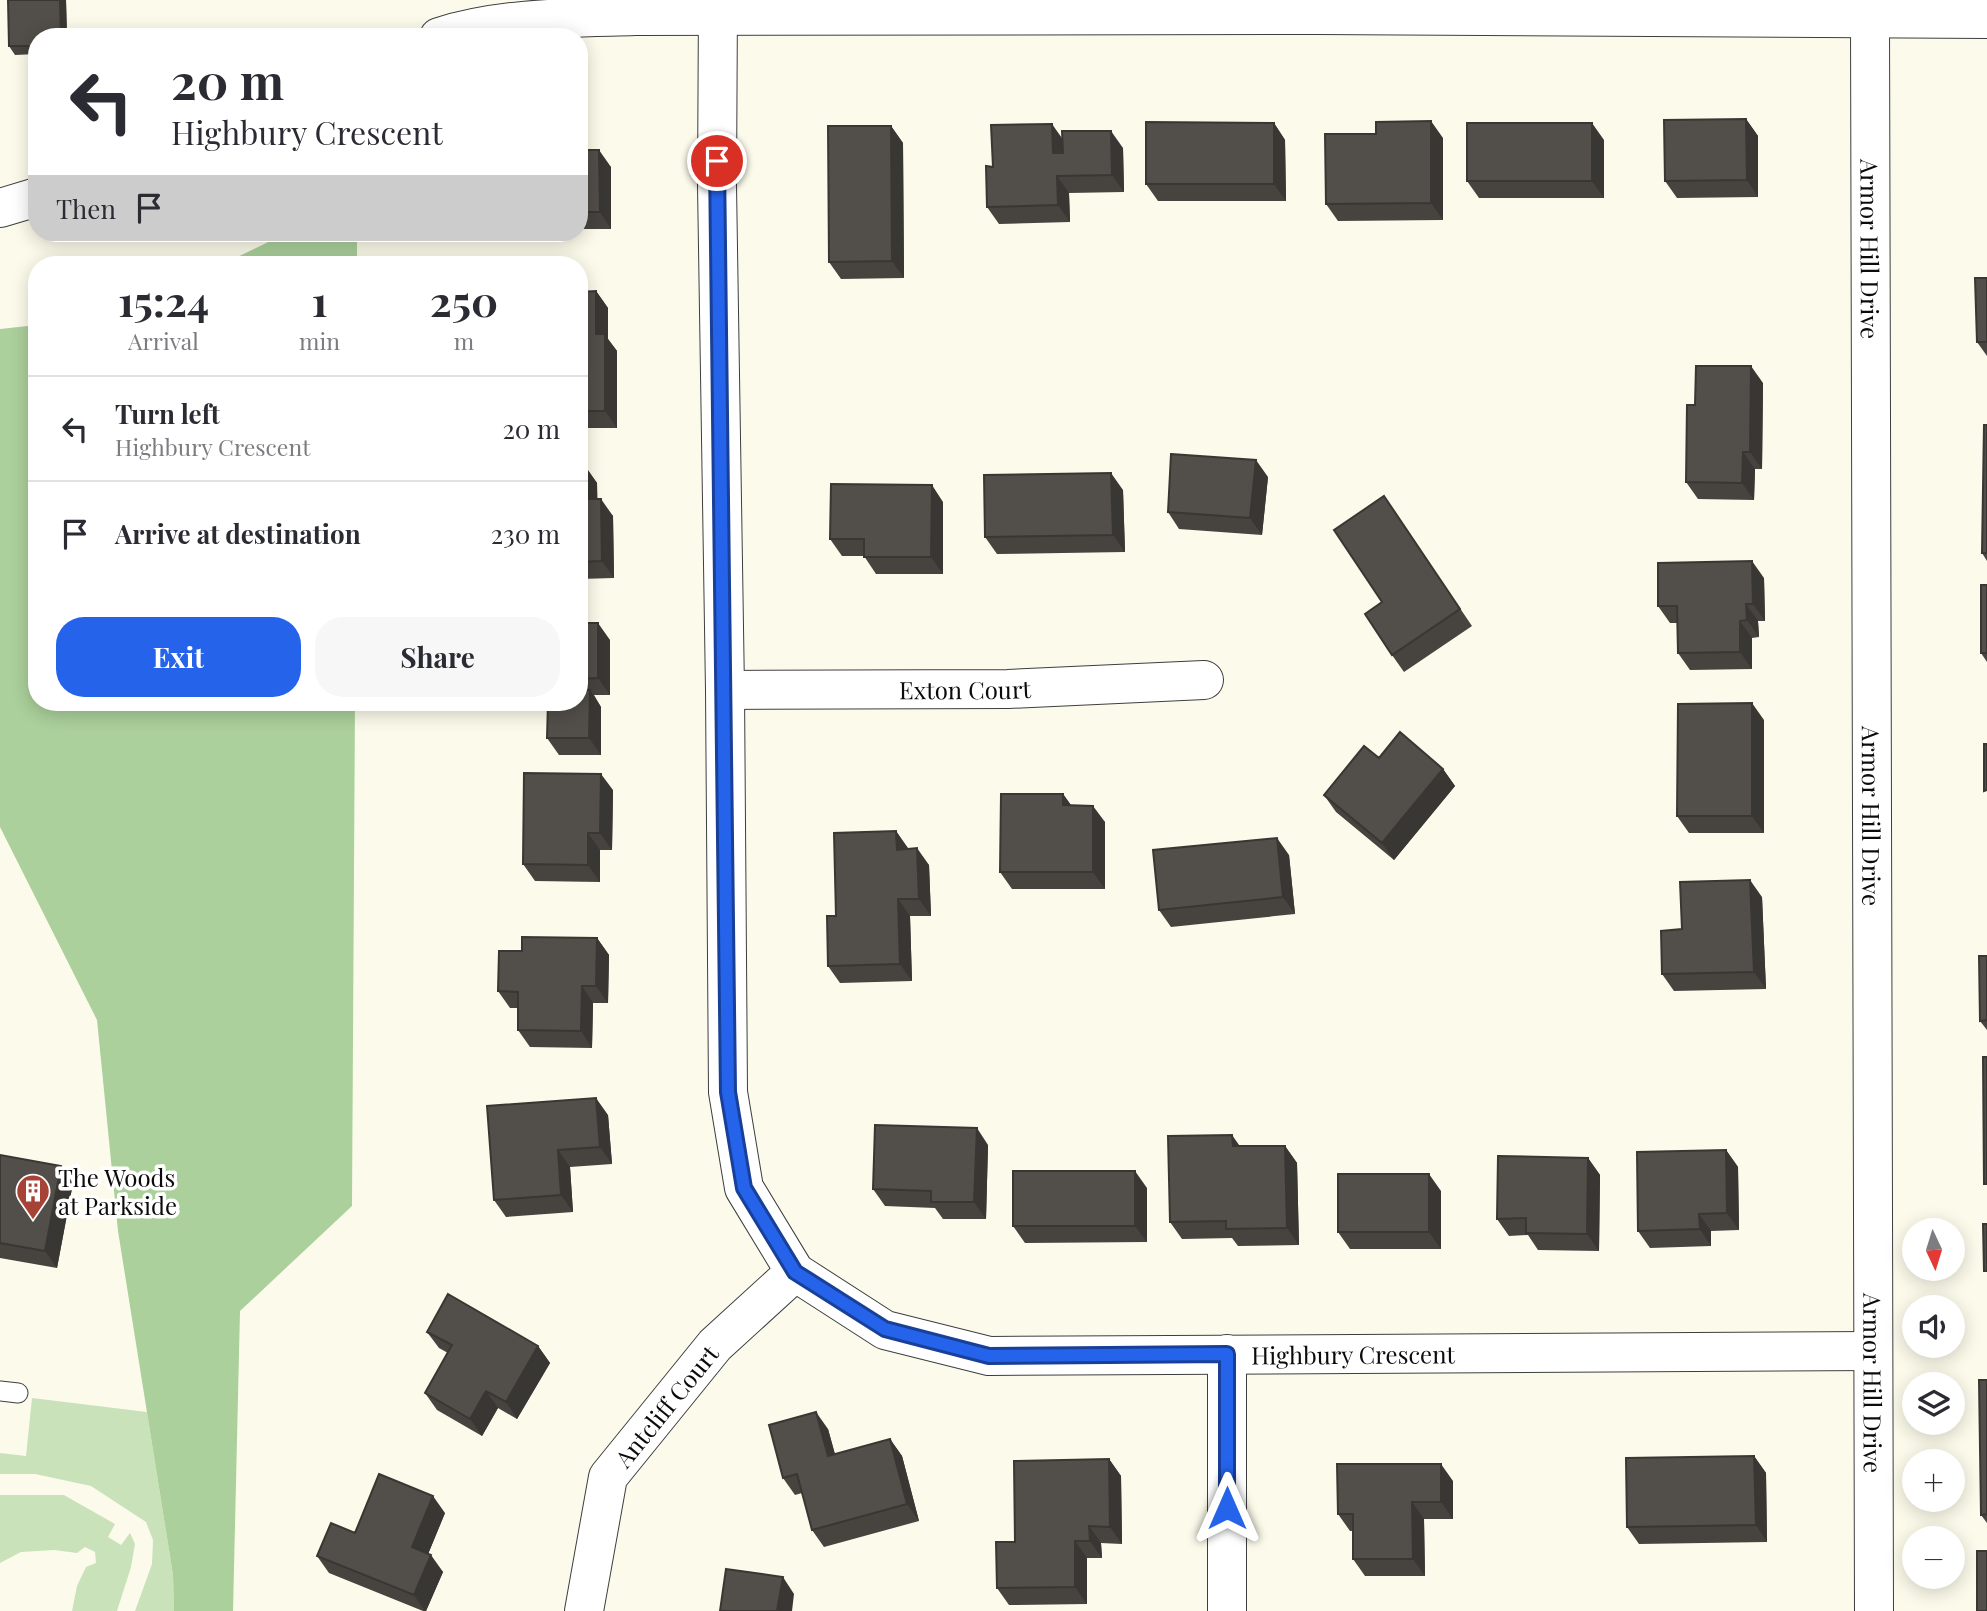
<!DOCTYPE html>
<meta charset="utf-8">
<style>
body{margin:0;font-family:"Playfair Display",serif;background:#f7f7f7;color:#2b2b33;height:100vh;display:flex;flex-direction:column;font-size:26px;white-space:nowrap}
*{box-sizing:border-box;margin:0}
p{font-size:23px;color:#7c7c81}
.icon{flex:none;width:38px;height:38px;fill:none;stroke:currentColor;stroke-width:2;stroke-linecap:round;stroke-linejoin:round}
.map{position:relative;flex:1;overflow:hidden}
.sheet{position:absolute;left:28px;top:256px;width:560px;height:455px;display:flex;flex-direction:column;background:#fff;border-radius:28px;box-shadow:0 4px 18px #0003}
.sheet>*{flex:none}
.top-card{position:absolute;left:28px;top:28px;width:560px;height:214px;border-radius:28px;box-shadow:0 4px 18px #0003;background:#fff;color:#2b2b33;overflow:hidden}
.needle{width:46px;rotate:176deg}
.fabs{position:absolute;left:1902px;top:1218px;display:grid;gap:14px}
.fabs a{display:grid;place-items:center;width:63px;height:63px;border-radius:50%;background:#fff;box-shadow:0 4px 18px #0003;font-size:35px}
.pin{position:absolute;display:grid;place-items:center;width:60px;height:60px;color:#fff;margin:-30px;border:4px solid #fff;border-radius:50%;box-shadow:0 2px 7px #0007}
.me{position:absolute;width:77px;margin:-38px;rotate:0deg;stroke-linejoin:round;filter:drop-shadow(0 0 5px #0008)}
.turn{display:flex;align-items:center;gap:24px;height:147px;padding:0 28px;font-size:32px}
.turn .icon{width:91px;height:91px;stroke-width:2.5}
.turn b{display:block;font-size:49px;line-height:60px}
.then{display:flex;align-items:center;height:66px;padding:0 28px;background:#0003;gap:14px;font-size:26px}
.eta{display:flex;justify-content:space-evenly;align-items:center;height:119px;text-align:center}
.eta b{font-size:42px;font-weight:700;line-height:49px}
.action{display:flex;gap:14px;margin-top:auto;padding:14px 28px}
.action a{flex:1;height:80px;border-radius:28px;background:#2563eb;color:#fff;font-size:28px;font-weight:700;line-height:80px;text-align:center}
.action a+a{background:#f7f7f7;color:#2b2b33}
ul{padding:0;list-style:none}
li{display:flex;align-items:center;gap:21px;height:105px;padding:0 28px;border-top:2px solid #e1e1e2}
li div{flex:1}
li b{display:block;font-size:26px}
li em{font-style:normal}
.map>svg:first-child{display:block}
.green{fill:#c9e2ba}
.forest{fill:#abd09b}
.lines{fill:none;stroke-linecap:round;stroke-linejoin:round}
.lane-casing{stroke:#3e3e3e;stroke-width:21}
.street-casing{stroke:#3e3e3e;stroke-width:40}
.lane{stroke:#fff;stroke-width:19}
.street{stroke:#fff;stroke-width:38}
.wall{fill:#47433f}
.shaded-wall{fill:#393733}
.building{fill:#524e49;stroke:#393733;stroke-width:2}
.route-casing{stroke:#184099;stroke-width:18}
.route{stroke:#2563eb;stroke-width:12}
.labels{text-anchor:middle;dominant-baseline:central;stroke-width:7;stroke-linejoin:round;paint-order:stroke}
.street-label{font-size:24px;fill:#0b0b0b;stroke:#fff}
.poi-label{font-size:24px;fill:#0b0b0b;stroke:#fff;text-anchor:start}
</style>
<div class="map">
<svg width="1987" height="1611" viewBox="0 0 1987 1611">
<rect width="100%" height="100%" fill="#fcfbeb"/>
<path class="green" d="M32 1398 147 1412 173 1575 174 1611H135L152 1564 153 1540 146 1522 91 1486 35 1474H0V1453L26 1456Z
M0 1495H64L115 1524 108 1537 121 1545 130 1533 135 1544 131 1567 117 1611H72L77 1586 86 1567 96 1563 95 1552 85 1547 77 1553 54 1550 21 1552 0 1563Z"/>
<path class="forest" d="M287 233H357V264H223Z
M37 325V702H355L352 1206 240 1311 233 1611H174L173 1575 118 1231 97 1020 0 827V329Z"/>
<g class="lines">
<g class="lane-casing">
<path id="lane" d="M0 1391 18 1393"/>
</g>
<g class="street-casing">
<g id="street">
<path id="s1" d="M718 0 717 185 725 690 728 1092 744 1188 795 1272 885 1330 989 1356 1873 1351"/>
<path id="s2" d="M1870 20 1874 1611"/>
<path d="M439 37C501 17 570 18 635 16L1318 15 1987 19"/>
<path d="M0 208 37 197"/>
<path id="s3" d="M725 690 1008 689 1204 680"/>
<path d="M1227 1354V1611"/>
<path id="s4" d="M584 1611 608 1477 715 1345 795 1272"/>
</g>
</g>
<use href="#lane" class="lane"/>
<use href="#street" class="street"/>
</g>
<path class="wall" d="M8 0H66L67 37H37V54L15 55 9 46Z
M1746 119 1758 136V197L1677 198 1665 181Z
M1274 123 1285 140 1286 201H1158L1146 184Z
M891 126 903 143 904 278 841 279 829 262Z
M1063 138 1123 148 1124 192 1069 193 1070 222 999 224 987 207 993 167Z
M1443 138V220L1338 221 1326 204Z
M1604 140V198H1479L1467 181Z
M579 150 611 167V229H579Z
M1987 278V356L1977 342Z
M596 291 608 308V339L617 351V428H579V292Z
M1763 383 1762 469H1755L1754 500 1698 499 1686 482 1695 405Z
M1987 425V561L1982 553Z
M579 466H585L597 483V499L613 516 614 578 579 579Z
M1268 477 1262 535 1179 529 1168 512Z
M1123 490 1125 552 997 554 985 537Z
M1384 496 1472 626 1404 672 1392 655 1382 602Z
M943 502V574H876L864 556H842L830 539Z
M1764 578 1765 621H1758L1759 637 1752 638V669L1690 670 1678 653 1677 623H1670L1658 606Z
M1987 585V662L1981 653Z
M579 623 610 640V695H594L601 707V755H559L547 738 579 702Z
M1764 720V833H1689L1677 816Z
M1379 758 1443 769 1455 786 1394 860 1336 812 1324 795Z
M613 790 612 850H600V882L535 881 523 864Z
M1063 794 1071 805 1105 822V889H1012L1000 872Z
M896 831 908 849 929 865 931 916H910L912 981 840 983 828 966 836 916Z
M1289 855 1295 914 1171 927 1159 910Z
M1762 897 1766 989 1674 991 1662 974 1682 929Z
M597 938 609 955 608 1003H593L592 1048 530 1047 518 1030V1008H510L498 991 522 951Z
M1987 956V1030L1980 1021Z
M487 1106 608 1115 612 1164 570 1167 573 1212 506 1217 494 1200Z
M988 1145 986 1219H943L935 1208 885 1206 873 1189Z
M1240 1146H1285L1297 1163 1299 1245 1238 1246 1232 1238 1182 1239 1170 1222Z
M1726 1150 1738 1167 1739 1230 1711 1231V1246L1650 1248 1638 1231Z
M0 1155 73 1183 57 1268 0 1258Z
M1588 1158 1600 1175 1599 1251 1538 1250 1528 1235 1509 1236 1497 1219Z
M1147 1188V1242L1025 1243 1013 1226Z
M1441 1191V1249H1350L1338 1232Z
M427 1332 538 1346 550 1363 517 1419 498 1408 482 1436 437 1410 425 1393 448 1353 439 1348Z
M1987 1380V1523L1981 1515Z
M828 1429 835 1454 890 1439 902 1456 919 1521 824 1547 812 1530 802 1493 795 1495 783 1478Z
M1754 1456 1766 1473 1767 1542 1639 1544 1627 1527Z
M1109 1459 1121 1476 1122 1544 1101 1543 1102 1558H1087V1604L1009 1605 997 1588 1015 1542Z
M1453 1481V1519H1424L1425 1576H1365L1353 1559V1531H1350L1338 1514Z
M445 1513 428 1554 443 1572 426 1611H423L329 1573 317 1556 355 1533Z"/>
<path class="shaded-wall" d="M60 0H66L67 37H61Z
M1746 119 1758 136V197L1747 180Z
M1431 121 1443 138V220L1431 203Z
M1274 123 1285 140 1286 201 1274 184Z
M1592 123 1604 140V198L1592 181Z
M1052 124 1064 141 1065 170 1053 153Z
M891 126 903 143 904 278 892 261Z
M1111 131 1123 148 1124 192 1112 175Z
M599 150 611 167V229L600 212Z
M1057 176 1069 193 1070 222 1058 205Z
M596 291 608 308V339L617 351V428L605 411 596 334Z
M1751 366 1763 383 1762 469 1750 452Z
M1743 452 1755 469 1754 500 1742 483Z
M1256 460 1268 477 1262 535 1250 518Z
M585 466 597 483 598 516 586 499Z
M1111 473 1123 490 1125 552 1113 535Z
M932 485 943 502V574L931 557Z
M601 499 613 516 614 578 602 561Z
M1752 561 1764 578 1765 621 1753 604Z
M1746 604 1758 621 1759 637 1747 620Z
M1740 621 1752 638V669L1740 652Z
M598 623 610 640V695L598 678Z
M590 690 601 707V755L589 738Z
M1752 703 1764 720V833L1752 816Z
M1443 769 1455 786 1394 860 1382 843Z
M601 774 613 790 612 850 600 833Z
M1063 794 1075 811 1063 805Z
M1093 806 1105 822V889L1093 872Z
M896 831 908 848V867L897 850Z
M588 833 600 850V882L588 865Z
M1277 838 1289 855 1295 914 1283 897Z
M917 848 929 865 931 916 919 899Z
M1750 880 1762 897 1766 989 1754 972Z
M898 899 910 916 912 981 900 964Z
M597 938 609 955 608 1003 596 986Z
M582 986 593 1003 592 1048 581 1031Z
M596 1098 608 1115 612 1164 600 1147Z
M977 1128 988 1145 986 1219 974 1202Z
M1232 1135 1244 1152 1233 1146Z
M1285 1146 1297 1163 1299 1245 1287 1228Z
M558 1150 570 1167 573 1212 561 1195Z
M1726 1150 1738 1167 1739 1230 1727 1213Z
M1588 1158 1600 1175 1599 1251 1587 1234Z
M61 1166 73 1183 57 1268 45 1251Z
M1135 1171 1147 1188V1242L1135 1226Z
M1429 1174 1441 1191V1249L1429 1232Z
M1699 1214 1711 1231V1246L1700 1229Z
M538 1346 550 1363 517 1419 506 1402Z
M486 1391 498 1408 482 1436 470 1419Z
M816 1412 828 1429 840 1473 828 1456Z
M890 1439 902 1456 919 1521 907 1504Z
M1754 1456 1766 1473 1767 1542 1756 1525Z
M1109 1459 1121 1476 1122 1544 1110 1527Z
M1441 1464 1453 1481V1519L1441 1502Z
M433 1496 445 1513 424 1564 412 1547Z
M1412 1502 1424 1519 1425 1576 1413 1559Z
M1089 1526 1101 1543 1102 1558 1090 1541Z
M1075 1541 1087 1558V1604L1075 1587Z
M431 1555 443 1572 426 1611H425L414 1595Z
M783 1577 794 1594 792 1611H777Z"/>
<path class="building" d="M8 0H60L61 37H37V46H9Z
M1746 119 1747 180 1665 181 1664 120Z
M1431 121V203L1326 204 1325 134H1376V122Z
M1146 122 1274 123V184H1146Z
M1467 123H1592V181H1467Z
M1052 124 1053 153H1063L1062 131H1111L1112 175 1057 176 1058 205 987 207 986 166 993 167 991 125Z
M828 126H891L892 261 829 262Z
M579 150H599L600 212H579Z
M1975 278H1987V342H1977Z
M596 291V334H605V411H579V292Z
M1696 366H1751L1750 452H1743L1742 483 1686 482 1687 405H1695Z
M1984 425H1987V553H1982Z
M1171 454 1256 460 1250 518 1168 512Z
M579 466H585L586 499H601L602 561 579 562Z
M1111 473 1113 535 985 537 984 475Z
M831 484 932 485 931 557H864V539H830Z
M1384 496 1460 609 1392 655 1365 614 1382 602 1334 530Z
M1752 561 1753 604H1746L1747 620 1740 621V652L1678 653 1677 606H1658V563Z
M1981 585H1987V653H1981Z
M579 623H598V678L579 679Z
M579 689 590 690 589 738H547L548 702H579Z
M1752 703V816H1677L1678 704Z
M1400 732 1443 769 1382 843 1324 795 1364 746 1379 758Z
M1984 744H1987V790L1984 791Z
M524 773 601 774 600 833H588V865L523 864Z
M1001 794H1063V805L1093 806V872H1000Z
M896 831 897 850 917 848 919 899H898L900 964 828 966 827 916H836L834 833Z
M1277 838 1283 897 1159 910 1153 850Z
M1750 880 1754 972 1662 974 1661 931 1682 929 1680 882Z
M522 937 597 938 596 986H582L581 1031 518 1030V992L498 991 499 951H522Z
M1979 956H1987V1020L1980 1021Z
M1983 1057H1987V1184H1984Z
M596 1098 600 1147 558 1150 561 1195 494 1200 487 1106Z
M875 1125 977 1128 974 1202H931V1191L873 1189Z
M1232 1135 1233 1146H1285L1287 1228 1226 1229V1221L1170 1222 1168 1136Z
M1726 1150 1727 1213 1699 1214 1700 1229 1638 1231 1637 1152Z
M0 1155 61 1166 45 1251 0 1243Z
M1498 1156 1588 1158 1587 1234 1526 1233V1218L1497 1219Z
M1013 1171H1135V1226H1013Z
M1338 1174H1429V1232H1338Z
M1983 1224H1987V1271H1984Z
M448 1294 538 1346 506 1402 486 1391 470 1419 425 1393 452 1345 427 1332Z
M1979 1380H1987V1514L1981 1515Z
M816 1412 828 1456 890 1439 907 1504 812 1530 797 1474 783 1478 769 1425Z
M1754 1456 1756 1525 1627 1527 1626 1458Z
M1109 1459 1110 1527 1089 1526 1090 1541H1075V1587L997 1588 996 1542H1015L1014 1461Z
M1337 1464H1441V1502H1412L1413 1559H1353V1514H1338Z
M379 1474 433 1496 412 1547 431 1555 414 1595 317 1556 331 1523 355 1533Z
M1977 1551H1987V1611H1977Z
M726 1569 783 1577 777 1611H720Z"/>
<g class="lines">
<g class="route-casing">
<path id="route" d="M717 161 728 1092 744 1188 795 1272 885 1329 989 1356 1227 1354V1508"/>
</g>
<use href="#route" class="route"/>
</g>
<defs>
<g id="building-pin" transform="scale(1.75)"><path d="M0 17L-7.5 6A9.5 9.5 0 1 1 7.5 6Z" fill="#a74236" stroke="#fff"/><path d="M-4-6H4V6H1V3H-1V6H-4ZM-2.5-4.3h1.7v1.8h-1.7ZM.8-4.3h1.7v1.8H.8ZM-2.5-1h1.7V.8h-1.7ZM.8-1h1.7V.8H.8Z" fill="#fff"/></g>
</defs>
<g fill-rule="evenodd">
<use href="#building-pin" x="33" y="1191"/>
</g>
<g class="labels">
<g class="street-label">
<text stroke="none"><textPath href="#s2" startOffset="229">Armor Hill Drive</textPath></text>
<text stroke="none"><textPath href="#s3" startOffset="240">Exton Court</textPath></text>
<text stroke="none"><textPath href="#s2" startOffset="796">Armor Hill Drive</textPath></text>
<text stroke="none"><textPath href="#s1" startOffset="1866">Highbury Crescent</textPath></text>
<text stroke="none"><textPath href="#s2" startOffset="1363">Armor Hill Drive</textPath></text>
<text stroke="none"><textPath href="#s4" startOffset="228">Antcliff Court</textPath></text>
</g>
<g class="poi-label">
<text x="58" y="1177">The Woods<tspan x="58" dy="28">at Parkside</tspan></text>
</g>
</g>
</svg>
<div class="fabs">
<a><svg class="needle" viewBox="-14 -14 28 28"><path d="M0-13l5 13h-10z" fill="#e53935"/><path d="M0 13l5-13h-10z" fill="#7c7c81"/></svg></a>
<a><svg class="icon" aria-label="sound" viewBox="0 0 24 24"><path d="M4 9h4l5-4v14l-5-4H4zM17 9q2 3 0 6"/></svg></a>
<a><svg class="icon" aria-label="layers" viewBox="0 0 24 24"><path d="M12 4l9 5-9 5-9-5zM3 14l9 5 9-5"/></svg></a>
<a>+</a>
<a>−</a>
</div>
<div class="pin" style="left:717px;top:161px;background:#d93025"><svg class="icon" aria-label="arrive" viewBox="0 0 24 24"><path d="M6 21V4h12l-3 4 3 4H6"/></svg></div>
<svg class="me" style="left:1227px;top:1508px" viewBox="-20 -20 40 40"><path d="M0-17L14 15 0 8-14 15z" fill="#2563eb" stroke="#fff" stroke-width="4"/></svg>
<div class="top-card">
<div class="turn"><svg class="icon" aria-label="left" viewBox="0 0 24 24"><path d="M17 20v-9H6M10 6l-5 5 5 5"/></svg><div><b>20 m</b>Highbury Crescent</div></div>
<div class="then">Then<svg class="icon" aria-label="arrive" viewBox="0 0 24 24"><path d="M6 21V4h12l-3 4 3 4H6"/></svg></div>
</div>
<section class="sheet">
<div class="eta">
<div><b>15:24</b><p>Arrival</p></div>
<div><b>1</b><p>min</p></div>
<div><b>250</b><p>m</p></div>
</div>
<ul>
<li><svg class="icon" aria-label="left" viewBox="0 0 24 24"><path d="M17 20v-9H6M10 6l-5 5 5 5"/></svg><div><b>Turn left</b><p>Highbury Crescent</p></div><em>20 m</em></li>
<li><svg class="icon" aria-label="arrive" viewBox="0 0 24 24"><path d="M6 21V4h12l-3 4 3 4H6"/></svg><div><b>Arrive at destination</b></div><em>230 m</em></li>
</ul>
<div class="action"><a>Exit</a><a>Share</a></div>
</section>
</div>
